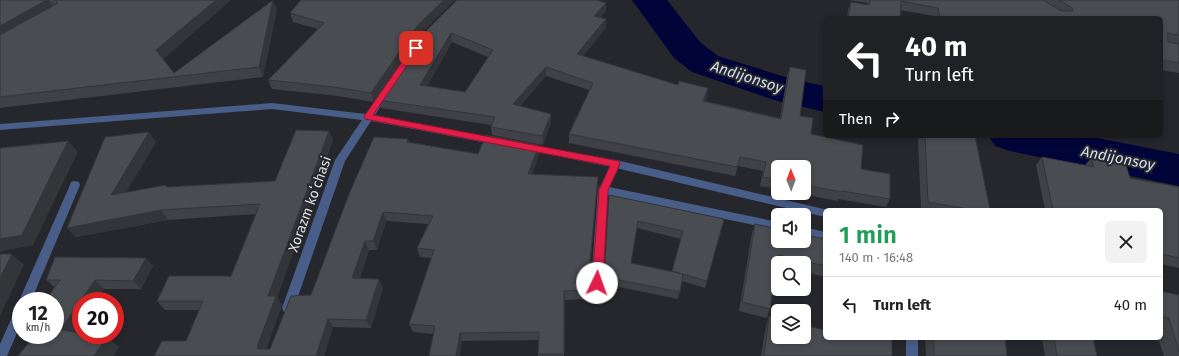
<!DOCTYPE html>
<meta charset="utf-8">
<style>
body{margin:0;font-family:"Fira Sans",sans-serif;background:#f2f2f2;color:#222;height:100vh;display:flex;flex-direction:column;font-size:15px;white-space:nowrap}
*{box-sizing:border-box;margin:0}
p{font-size:13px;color:#767676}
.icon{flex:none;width:22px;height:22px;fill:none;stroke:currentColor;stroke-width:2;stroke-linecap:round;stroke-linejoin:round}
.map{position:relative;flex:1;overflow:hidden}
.panel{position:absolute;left:823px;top:208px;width:340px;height:132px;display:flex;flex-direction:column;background:#fff;border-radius:6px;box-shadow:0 2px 6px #0003}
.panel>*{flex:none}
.top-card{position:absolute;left:823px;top:16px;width:340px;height:122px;border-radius:6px;box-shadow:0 2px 6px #0003;background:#202124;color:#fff;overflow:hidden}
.needle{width:26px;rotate:359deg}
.tools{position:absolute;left:771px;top:160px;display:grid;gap:8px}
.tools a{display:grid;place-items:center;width:40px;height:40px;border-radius:6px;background:#fff;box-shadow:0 2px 6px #0003;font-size:20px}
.speed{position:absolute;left:12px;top:292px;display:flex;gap:8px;font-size:20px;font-weight:700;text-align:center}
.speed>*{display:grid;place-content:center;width:52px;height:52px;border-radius:50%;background:#fff;box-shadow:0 2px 6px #0003;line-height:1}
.speed small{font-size:10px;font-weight:400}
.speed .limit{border:6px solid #d22;background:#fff;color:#111}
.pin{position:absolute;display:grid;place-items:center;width:34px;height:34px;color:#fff;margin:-17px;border-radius:8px;box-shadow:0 2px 6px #0006}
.me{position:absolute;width:44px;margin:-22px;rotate:3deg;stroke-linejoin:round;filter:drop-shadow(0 0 3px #0008)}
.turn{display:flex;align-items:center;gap:14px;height:84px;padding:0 16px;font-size:18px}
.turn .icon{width:52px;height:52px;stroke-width:2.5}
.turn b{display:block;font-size:28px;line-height:34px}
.then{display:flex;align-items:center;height:38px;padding:0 16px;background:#0003;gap:8px;font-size:15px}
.round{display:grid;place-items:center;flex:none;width:42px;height:42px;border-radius:6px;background:#f2f2f2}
.headline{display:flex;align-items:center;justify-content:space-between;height:68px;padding:0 16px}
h1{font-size:24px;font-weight:600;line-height:30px;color:#1e9e55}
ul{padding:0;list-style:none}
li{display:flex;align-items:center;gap:12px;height:56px;padding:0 16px;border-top:1px solid #e0e0e0}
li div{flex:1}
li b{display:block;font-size:15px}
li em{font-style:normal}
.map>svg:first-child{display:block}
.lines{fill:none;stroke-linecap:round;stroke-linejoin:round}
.river{fill:#000439;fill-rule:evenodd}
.lane{fill:#485e88;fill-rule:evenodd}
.street{fill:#485e88;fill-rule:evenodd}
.wall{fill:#3f4146;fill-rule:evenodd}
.shaded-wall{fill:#333539}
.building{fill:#494c51;stroke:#333539;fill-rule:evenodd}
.route{fill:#e11d48;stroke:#92132f}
.labels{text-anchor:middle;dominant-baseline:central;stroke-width:4;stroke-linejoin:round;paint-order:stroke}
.street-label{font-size:14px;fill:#dedfe2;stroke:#25272c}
.water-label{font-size:15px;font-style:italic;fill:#d5dff1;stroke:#25272c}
</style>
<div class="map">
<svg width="1179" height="356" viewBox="0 0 1179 356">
<rect width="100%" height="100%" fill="#25272c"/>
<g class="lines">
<path class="river" d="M632 0H667L700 42 718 56 795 80 825 86V112L777 101 692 72 674 58Z
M989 136H1087L1179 154V186L1010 151 995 146Z"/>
<path class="lane" d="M616 160 619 161 621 164 609 187 778 222V230L608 195 603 283 601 286 597 288 593 286 591 283 598 190 613 161Z
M804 227 825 232V240L804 235Z"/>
<path class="street" d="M386 88 390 91 375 115 498 139 503 142 498 145 371 121 345 161 294 308 292 312 288 313 284 312 282 308 335 160 362 120 272 109 0 130V124L272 103 366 114 383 89Z
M526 144 616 160 828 210H825V217L616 168 523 149 521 147Z
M75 181 79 182 80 185 31 301H21V305L19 301 70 185 71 182Z
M21 305V324L7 356H0V344L17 306Z
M906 338H918V356H906Z"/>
</g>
<path class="wall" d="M0 0H231L163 59 174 73 277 9 263 77 0 108Z
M301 0H455L420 34 374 102 338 96 272 89 268 80 318 29 293 22 290 13Z
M457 0 606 3V11L600 18 606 28 583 56 678 85 708 88 707 97 705 101 780 118 787 76 790 67 800 116 811 134 861 169 890 199 886 207 838 199V201L797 193H804V167H778V189L760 186 763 171 738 166 735 176 569 143V134L589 90 546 76 520 106 551 114V123L543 145 492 135 491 127V125L381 108 378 100ZM452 42 488 57 465 92 427 86Z
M849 0H1179V73L1161 70V18H935L934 16 900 10V18H847L848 10 851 2 867 5V3Z
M329 131 333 140 277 298 282 305 266 349H270L311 295 408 139 409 142 478 154 539 155 532 174 597 186 589 279V299L565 300 564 356H538V340L462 341 433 334 413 332 409 324 431 258 420 257 417 248 428 224 386 221 377 250H369L360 278 383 288 371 328 333 327 324 356H154L186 341 199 310H165L157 301 231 276 256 214 168 220 76 237 67 228 156 142 126 192 166 185 168 187 275 181Z
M920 136H972L990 210H921L918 140Z
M1042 157 1085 165 1091 158 1130 178 1179 187V268L1161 264V210H1045L1036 165Z
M609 195 724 219 705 288 682 281 678 299 604 284ZM637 228 681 239 672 272 631 263Z
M755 224 825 239V277L804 272V263H778V266L776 265 770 309 767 318 739 311 752 233Z
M153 266 141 289H104L95 301H81V322L74 332 119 347 113 356H18L55 335V288L46 280Z
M1161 291 1179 295V356H1164L1158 338H1161Z
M769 316 892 356H761L766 325Z
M925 338H1005L1007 356H926Z
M1042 338H1093L1097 356H1045Z"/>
<path class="shaded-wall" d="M47 0H49L55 9 0 39V26Z
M216 0H231L162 60 156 50Z
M273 0 277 9 263 77 259 67Z
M444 0H455L420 34 374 102 371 93 418 25Z
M606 3V11L594 25V16Z
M606 19V28L577 63V54Z
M451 33 452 42 422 94 420 85Z
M546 67V76L514 113 513 104Z
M708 88 707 97 702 110 703 101Z
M551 114V123L543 145 542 136Z
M329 131 333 140 277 298 282 305 264 356 257 347 268 296Z
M149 132 156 142 119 204 111 195Z
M68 141 78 152 33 245 0 252V239Z
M539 145V155L529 183 528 174Z
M598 177 597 186 589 281V272Z
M161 210 168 220 76 237 67 228Z
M383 212 386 221 377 250 373 241Z
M365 241 369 250 357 287 352 278Z
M12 254 24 265 0 316V278Z
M146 258 153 266 141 289 133 281Z
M379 279 383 288 371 328 366 320Z
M95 280 104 289 95 301H81V322L71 337 61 329Z
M564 291 565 300 564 356Z
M328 319 333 327 324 356H316Z
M460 333 462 341 460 356H456Z
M107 337 119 347 113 356H94Z"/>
<path class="building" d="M0 0H47L0 26Z
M56 0H216L156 50 174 73 273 0 259 67 0 97V35L58 3Z
M301 0H444L418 25 371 93 334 87 268 80 324 23 290 13Z
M457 0H597L606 3 594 16 606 19 577 54 678 85 679 81 708 88 703 101 781 119 790 67 806 70 800 116 813 118 811 134 863 145 861 169 890 174V199L842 191V192L804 185V167H778V180L763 177 766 162 740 157 737 167 569 134 593 83 546 67 513 104 551 114 542 136 491 127 495 117 378 100 426 31ZM451 33 493 50 465 92 420 85Z
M870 0H1043L1061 11H1073L1072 8 1059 0H1179V35L1167 33 1168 42 1179 44V63L1161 60V18H940L938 8 901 1 900 18H848L851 2 869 5Z
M296 130 329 131 268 296H276L257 347 258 349H270L291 296 311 295 349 194 374 137 408 139 407 142 478 154 486 135 539 145 528 174 598 177 589 272V290L564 291V354H538L539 332 460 333 456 356H429L435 326 409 324 434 250 417 248 433 216 383 212 373 241H365L352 278 379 279 366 320 328 319 316 356H154L162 341H186L203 301H157L169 276H231L260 204 161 210 67 228 105 137 149 132 111 195 166 185V187L275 181Z
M925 136H975L990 210H973L928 202Z
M68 141 22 235 0 239V148Z
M1042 157 1094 167 1091 158 1126 165 1130 178 1179 187V258L1161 254V210H1053Z
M609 195 724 219 707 281 672 271 683 231 638 221 631 263 683 274 680 292 604 277Z
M755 224 778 229V241H804V235L825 239V266L778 255 770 309 742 302Z
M0 254H12L0 278Z
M55 257 146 258 133 281 95 280 61 329 55 328V301H45L60 280H46Z
M1161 291 1179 295V352L1169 318 1161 316Z
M769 316 778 318V337H804V325L825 330V338H892V356H764Z
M55 329 81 333V335H94L107 337 94 356H18L35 335H55Z
M934 338H1005L1007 356H934Z
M1054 338H1093L1097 356H1057Z"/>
<path class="route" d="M413 46H418L419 48 373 115 619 161 620 164 608 190 603 283 601 286 597 288 594 286 592 283 599 190 610 166 365 119 364 117 365 115Z"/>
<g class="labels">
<g class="street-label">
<text transform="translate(310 204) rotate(-70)">Xorazm koʻchasi</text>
</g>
<g class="water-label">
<text transform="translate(747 77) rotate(18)">Andijonsoy</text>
<text transform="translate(1118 158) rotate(11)">Andijonsoy</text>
</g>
</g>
</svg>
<div class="tools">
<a><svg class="needle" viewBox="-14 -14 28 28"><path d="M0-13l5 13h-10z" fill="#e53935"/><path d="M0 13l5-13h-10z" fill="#767676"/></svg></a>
<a><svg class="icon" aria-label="sound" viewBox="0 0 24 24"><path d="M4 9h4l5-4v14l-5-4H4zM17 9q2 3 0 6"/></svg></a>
<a><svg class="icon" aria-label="search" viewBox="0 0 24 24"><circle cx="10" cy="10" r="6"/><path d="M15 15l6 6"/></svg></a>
<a><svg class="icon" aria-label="layers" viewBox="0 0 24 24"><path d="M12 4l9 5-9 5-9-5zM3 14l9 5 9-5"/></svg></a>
</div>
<div class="speed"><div>12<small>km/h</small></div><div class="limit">20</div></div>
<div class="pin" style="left:416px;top:48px;background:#d93025"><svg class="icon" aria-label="arrive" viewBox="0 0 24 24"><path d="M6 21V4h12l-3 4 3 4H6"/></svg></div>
<svg class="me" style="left:597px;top:283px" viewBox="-20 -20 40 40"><circle r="19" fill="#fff"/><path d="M0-13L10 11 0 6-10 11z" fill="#e11d48"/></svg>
<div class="top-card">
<div class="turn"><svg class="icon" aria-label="left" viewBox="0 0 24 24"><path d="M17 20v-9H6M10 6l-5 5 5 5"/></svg><div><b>40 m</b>Turn left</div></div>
<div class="then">Then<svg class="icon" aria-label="right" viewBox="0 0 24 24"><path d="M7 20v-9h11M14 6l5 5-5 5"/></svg></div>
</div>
<section class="panel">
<div class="headline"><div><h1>1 min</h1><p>140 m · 16:48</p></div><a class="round"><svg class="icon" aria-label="close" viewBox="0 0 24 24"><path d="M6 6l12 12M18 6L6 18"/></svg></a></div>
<ul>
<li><svg class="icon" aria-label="left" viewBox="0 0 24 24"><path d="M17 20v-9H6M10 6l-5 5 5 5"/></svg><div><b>Turn left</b></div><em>40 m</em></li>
</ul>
</section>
</div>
